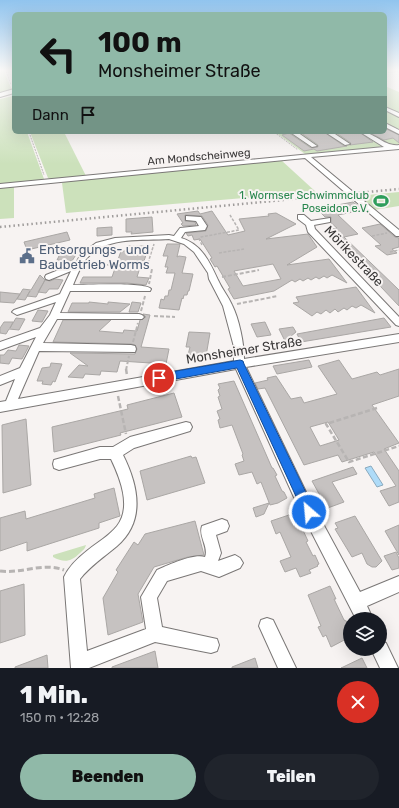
<!DOCTYPE html>
<html lang="de">
<meta charset="utf-8">
<style>
body{margin:0;font-family:Rubik,sans-serif;background:#20242c;color:#f1f3f6;height:100vh;display:flex;flex-direction:column;font-size:15px;white-space:nowrap}
*{box-sizing:border-box;margin:0}
p{font-size:13px;color:#9ea1a6}
.icon{flex:none;width:22px;height:22px;fill:none;stroke:currentColor;stroke-width:2;stroke-linecap:round;stroke-linejoin:round}
.map{position:relative;height:668px;overflow:hidden}
.details{display:flex;flex-direction:column;background:#171b24;flex:1}
.details>*{flex:none}
.guide{position:absolute;left:12px;top:12px;width:375px;height:122px;border-radius:6px;box-shadow:0 4px 16px #0002;background:#90b9a8;color:#111;overflow:hidden}
.controls{position:absolute;left:343px;top:612px;display:grid;gap:8px}
.controls a{display:grid;place-items:center;width:44px;height:44px;border-radius:50%;background:#171b24;box-shadow:0 4px 16px #0002;font-size:20px}
.pin{position:absolute;display:grid;place-items:center;width:34px;height:34px;color:#fff;margin:-17px;border:2px solid #fff;border-radius:50%;box-shadow:0 1px 4px #0007}
.me{position:absolute;width:44px;margin:-22px;rotate:333deg;stroke-linejoin:round;filter:drop-shadow(0 0 3px #0008)}
.turn{display:flex;align-items:center;gap:14px;height:84px;padding:0 20px;font-size:18px}
.turn .icon{width:52px;height:52px;stroke-width:2.5}
.turn b{display:block;font-size:28px;line-height:34px}
.then{display:flex;align-items:center;height:38px;padding:0 20px;background:#0003;gap:8px;font-size:15px}
.round{display:grid;place-items:center;flex:none;width:42px;height:42px;border-radius:21px;background:#20242c}
.headline{display:flex;align-items:center;justify-content:space-between;height:68px;padding:0 20px}
h1{font-size:24px;font-weight:800;line-height:30px}
.cta{display:flex;gap:8px;margin-top:auto;padding:8px 20px}
.cta a{flex:1;height:46px;border-radius:24px;background:#90b9a8;color:#111;font-size:16px;font-weight:800;line-height:46px;text-align:center}
.cta a+a{background:#20242c;color:#f1f3f6}
.map>svg:first-child{display:block}
.green{fill:#cce1bb}
.water{fill:#aedbf8;stroke:#8baabe}
.building{fill:#c6c2c1;stroke:#aaa7a5;fill-rule:evenodd}
.lines{fill:none;stroke-linecap:round;stroke-linejoin:round}
.minor-casing{stroke:#7a7776;stroke-width:2}
.major-casing{stroke:#7a7776;stroke-width:2}
.path-far4{stroke:#b7b4b3;stroke-width:1;stroke-dasharray:2 1;stroke-linecap:butt}
.path-far3{stroke:#b7b4b3;stroke-width:1.5;stroke-dasharray:3 1.5;stroke-linecap:butt}
.path-far2{stroke:#b7b4b3;stroke-width:2;stroke-dasharray:4 2;stroke-linecap:butt}
.path-far1{stroke:#b7b4b3;stroke-width:2.5;stroke-dasharray:5 2.5;stroke-linecap:butt}
.path{stroke:#b7b4b3;stroke-width:3;stroke-dasharray:6 3;stroke-linecap:butt}
.minor{fill:#fff;fill-rule:evenodd}
.major{fill:#fff;fill-rule:evenodd}
.rail{stroke:#9f9c9b;stroke-width:2.5;stroke-dasharray:1.5 3;stroke-linecap:butt}
.route{fill:#1a73e8;stroke:#114b97}
.labels{text-anchor:middle;dominant-baseline:central;stroke-width:4;stroke-linejoin:round;paint-order:stroke}
.far-street-label{font-size:11px;fill:#393737;stroke:#f7f3f2}
.far-leisure-label{font-size:11px;fill:#27864d;stroke:#f7f3f2;text-anchor:end}
.service-label{font-size:13px;fill:#4e5e75;stroke:#f7f3f2;text-anchor:start}
.street-label{font-size:13px;fill:#393737;stroke:#f7f3f2}
</style>
<div class="map">
<svg width="399" height="668" viewBox="0 0 399 668">
<rect width="100%" height="100%" fill="#f7f3f2"/>
<path class="green" d="M0 71H4L12 90 0 93Z
M385 86 399 92V147L312 155 305 154 275 132H385Z
M13 96 14 132H27L44 179 41 181 0 185V99Z
M30 132H64L86 176 53 180 48 178Z
M281 160 316 192 66 213 62 183 67 181Z
M14 186V218L0 219V187Z
M399 192V206L374 210 357 196Z
M86 545C85 549 83 550 80 553 71 562 64 563 53 557V555Z"/>
<path class="water" d="M371 466 383 485 377 487 365 468Z"/>
<path class="building" d="M386 129 399 135V143L393 138 384 140 368 132H385Z
M300 132H324L344 146H347L317 151 314 149 304 151 282 135 289 133 311 148 318 147V145Z
M335 132H359L373 142 350 145 351 143Z
M353 202 363 210 338 215 358 234 344 237 399 290V306L327 230 337 228 331 223V217H325L317 209Z
M198 211 200 214 212 211 228 235 245 231 239 219 269 216 268 214 276 213 296 224 266 239 308 234 317 247 287 265 329 259 347 283 332 275 327 278 324 276 319 279 316 277 311 280 308 278 303 281 300 279 295 282 292 280 274 291 234 299 228 289 230 288 217 266 215 267 210 259 212 258 200 239 194 240 192 235 188 236 186 233 206 231 208 225 202 216 185 215V221L195 222 196 225 183 226 181 224 183 223 177 214ZM273 264 281 279 243 286 234 271Z
M152 217 153 232 131 234 132 232H126V219Z
M380 224 395 237 399 238V247L392 249 397 253 387 255 375 246 381 245 362 228Z
M112 227V235L97 236V228Z
M67 232 70 240 27 250 24 242Z
M167 244H180L177 257 179 256 186 257 182 273 193 274 189 291H188L187 295H184L183 299 182 298 179 310 159 308 161 299 164 300 165 296H168L169 290H171L175 273H166L168 267H165L168 256H163Z
M127 246H149L144 261H142L137 277 149 278 146 285 127 283H80L83 277H112L121 251H125Z
M61 252 77 253 72 261 57 260Z
M40 275 45 280 36 297 27 296 30 291 25 300 17 299 23 289 31 290Z
M55 279 63 280 58 289H49L46 293 38 292 45 280 50 281Z
M356 287 375 313 361 305 356 308 352 306 347 310 344 308 338 312 335 309 330 313 326 310 321 314 317 312 312 316 293 303 299 302 296 297Z
M0 292 20 294 14 303 0 302Z
M89 302 108 304V302L130 304 120 312H68L72 303H89Z
M132 302 141 303 138 312H129Z
M38 310 48 311 42 322 32 321Z
M143 314 150 315 141 347 169 349 166 364 120 361 117 372 101 371 100 375 85 374 83 378 68 377 79 365 88 366 70 353 135 354 137 349 135 345 131 344 53 342 63 320H111L99 331 123 333 124 330 137 331 140 320 146 317Z
M16 318 25 319 19 330 9 329 6 334 0 333V328L4 322H13L10 328Z
M384 318 391 327 301 342 297 334Z
M265 322 271 335 257 337 251 324Z
M293 327 296 332 285 341 279 329Z
M189 332 210 333 206 356 188 355 190 347H186Z
M19 345 29 346 22 359 12 358 9 364 0 363V355H4L8 350 16 351Z
M309 360 312 367 277 374 273 366Z
M339 360 352 379 377 372 380 375 399 369V396L372 405 399 443 384 449 399 471V502L389 506 380 491 396 486 374 452 342 462 338 455 304 465 265 388 258 389 255 383 268 380 267 378 276 376 291 399 301 397 304 403 337 394 318 366ZM328 422 339 440 320 446 310 427Z
M51 363 62 364 55 382 53 381 51 385 42 384 43 381H37L42 368 50 367Z
M234 381 272 468H273L277 475 275 476 282 491 284 492 287 498 278 503 270 505 261 482 257 484 252 472 239 475 235 464 244 461 242 455 243 454 232 425 220 428 218 420 220 419 217 411 222 409 218 397 220 396 218 390 220 388 218 384Z
M174 393 182 417 120 433 121 435 54 452 52 427 128 409 127 405Z
M26 419 31 485 3 493 2 425Z
M191 456 192 458 196 457 205 483 147 500 140 471Z
M353 467 357 474 332 482 344 502 325 509 321 501H323L312 481Z
M114 488 120 516 99 523V528L27 551V542L0 551V518L25 511 26 519 95 498 94 494Z
M269 503 264 514 256 517 253 508Z
M295 513 308 541 306 542 313 556 315 555 319 564 317 565 318 566 309 570 311 573 300 577 296 568 285 572 280 561 291 557 280 532 276 534 271 521Z
M355 516 382 561 376 567H372L367 564 362 553 352 557 335 529 338 528 335 523Z
M195 521 204 555 188 557 154 567 138 594 143 622 108 635 103 598 118 572 116 570 134 542 138 545 145 534Z
M399 525V555L385 531Z
M396 552 399 558V568L392 570 384 556Z
M24 584 25 635 0 643V591Z
M330 586 336 599H334L344 620 348 622 350 626V637L331 647 326 635 323 637 318 627 321 626 308 595Z
M155 651 158 668H112V667Z
M47 655 48 668H15V667Z
M255 658 258 668H232V667Z
M362 658 367 668H341Z"/>
<g class="lines">
<g class="minor-casing">
<path id="minor" d="M385 107 399 113V117L385 110Z
M385 123 399 130V134L385 127Z
M290 132H297L317 146 312 147Z
M325 132H332L350 144 345 145Z
M360 132C375 132 384 147 399 145V149L311 157 399 230V236H396L305 158 0 188V184L384 147Z
M298 215H304L311 221 330 218V222L314 225 315 229 399 317V326L396 325 308 232 306 225 298 219Z
M186 216 201 217 207 226 205 230 185 232 181 238C202 244 210 263 218 280 222 289 228 296 232 305 239 319 244 343 244 359L399 334V342L246 367 307 494 360 592 399 576V592L367 606 373 619H356L297 504 236 369 0 412V402L6 401 15 379 0 385V376L20 368 36 337 0 350V342L40 328 50 315 56 302 17 315 12 312 14 310 60 294 71 271 49 280 46 279 45 277 46 275 76 263 81 254 96 243 115 238 169 235 174 236 180 228 199 226 196 221 186 220ZM169 239 184 244 194 252 208 273 209 279 223 306 234 347V361L18 399 39 351 135 352 136 349 135 346 131 345 43 343 57 319H142L144 317 142 315 139 314 60 313 70 291H150L151 289C145 282 86 285 73 285 77 276 81 264 88 257 108 236 142 241 169 239Z
M186 422 190 423 192 427 190 431 134 448 123 455C138 485 146 521 117 546 104 557 90 566 80 579L87 651 146 629 141 597 157 570C168 565 194 553 205 557 209 547 198 536 202 526L222 519 227 521 229 526 227 531 216 535 221 553 218 561 235 555 240 558 243 563 240 568 219 577 201 571 167 581 157 598 162 627 217 639 219 645 217 651 211 653 155 642 89 668H71L64 577C69 566 79 557 88 550 98 542 109 536 117 526 132 507 120 478 111 459H100L59 470 54 468 53 464 54 460 100 447H113L130 437Z
M267 618 273 620 296 668H278L259 626 261 620Z
M380 640 386 643 398 668H380L371 649H380Z"/>
</g>
<g class="major-casing">
<path id="major" d="M14 89V93L0 97V93Z"/>
</g>
<path class="path-far4" d="M6 71 11 85
M385 73 399 71
M29 132 44 175
M274 132 298 150"/>
<path class="path-far3" d="M372 236 387 233
M202 245 199 239 201 237 239 230 230 215
M390 252 399 250
M219 253 244 249
M88 264 111 265
M148 267 147 266 154 244"/>
<path class="path-far2" d="M147 266 152 269 149 284
M222 277 259 270
M237 304 278 296
M141 311 145 296
M154 316 175 317
M133 342 138 323
M126 370 129 356"/>
<path class="path-far1" d="M126 369 127 375
M118 396 126 434
M377 408 326 424 349 462 399 446"/>
<path class="path" d="M0 571C22 574 42 562 64 570"/>
<use href="#minor" class="minor"/>
<use href="#major" class="major"/>
<path class="rail" d="M0 227 399 189"/>
</g>
<linearGradient id="sky" x2="0" y2="1"><stop stop-color="#91c4ee"/><stop offset="0.43" stop-color="#fbfaf9"/><stop offset="1" stop-color="#fbfaf9" stop-opacity="0"/></linearGradient>
<rect width="399" height="164" fill="url(#sky)"/>
<path class="route" d="M240 360 243 361 244 364 313 507 315 512 313 516 309 518 305 516 237 368 159 382 156 381 154 378 156 376 159 374Z"/>
<defs>
<g id="stadium-bare" transform="scale(1.2)"><path d="M0-5a6.5 5 0 1 0 0 10a6.5 5 0 1 0 0-10ZM-3.5-1.8h7v3.6h-7Z" fill="#2e9e5b" stroke="#f7f3f2" stroke-width="2.5" paint-order="stroke"/></g>
<g id="civic-bare" transform="scale(1.2)"><path d="M-.6-6.5H3V-4.5H.6V-3L4-1V1h2V6H-6V1h2V-1L-.6-3ZM-1.2 2.5V6h2.4V2.5Z" fill="#5c6f8a" stroke="#f7f3f2" stroke-width="2.5" paint-order="stroke"/></g>
</defs>
<g fill-rule="evenodd">
<use href="#stadium-bare" x="381" y="201"/>
<use href="#civic-bare" x="27" y="256"/>
</g>
<g class="labels">
<g class="far-street-label">
<text transform="translate(199 157) rotate(-5)">Am Mondscheinweg</text>
</g>
<g class="far-leisure-label">
<text x="369" y="195">1. Wormser Schwimmclub<tspan x="369" dy="13">Poseidon e.V.</tspan></text>
</g>
<g class="service-label">
<text x="39" y="249">Entsorgungs- und<tspan x="39" dy="15">Baubetrieb Worms</tspan></text>
</g>
<g class="street-label">
<text transform="translate(354 256) rotate(46)">Mörikestraße</text>
<text transform="translate(244 350) rotate(-9)">Monsheimer Straße</text>
</g>
</g>
</svg>
<div class="controls">
<a><svg class="icon" aria-label="layers" viewBox="0 0 24 24"><path d="M12 4l9 5-9 5-9-5zM3 14l9 5 9-5"/></svg></a>
</div>
<div class="pin" style="left:159px;top:378px;background:#d93025"><svg class="icon" aria-label="arrive" viewBox="0 0 24 24"><path d="M6 21V4h12l-3 4 3 4H6"/></svg></div>
<svg class="me" style="left:309px;top:512px" viewBox="-20 -20 40 40"><circle r="17" fill="#1a73e8" stroke="#fff" stroke-width="3"/><path d="M0-11L8 9 0 5-8 9z" fill="#fff"/></svg>
<div class="guide">
<div class="turn"><svg class="icon" aria-label="left" viewBox="0 0 24 24"><path d="M17 20v-9H6M10 6l-5 5 5 5"/></svg><div><b>100 m</b>Monsheimer Straße</div></div>
<div class="then">Dann<svg class="icon" aria-label="arrive" viewBox="0 0 24 24"><path d="M6 21V4h12l-3 4 3 4H6"/></svg></div>
</div>
</div>
<section class="details">
<div class="headline"><div><h1>1 Min.</h1><p>150 m · 12:28</p></div><a class="round" style="background:#d93025;color:#fff"><svg class="icon" aria-label="close" viewBox="0 0 24 24"><path d="M6 6l12 12M18 6L6 18"/></svg></a></div>
<div class="cta"><a>Beenden</a><a>Teilen</a></div>
</section>
